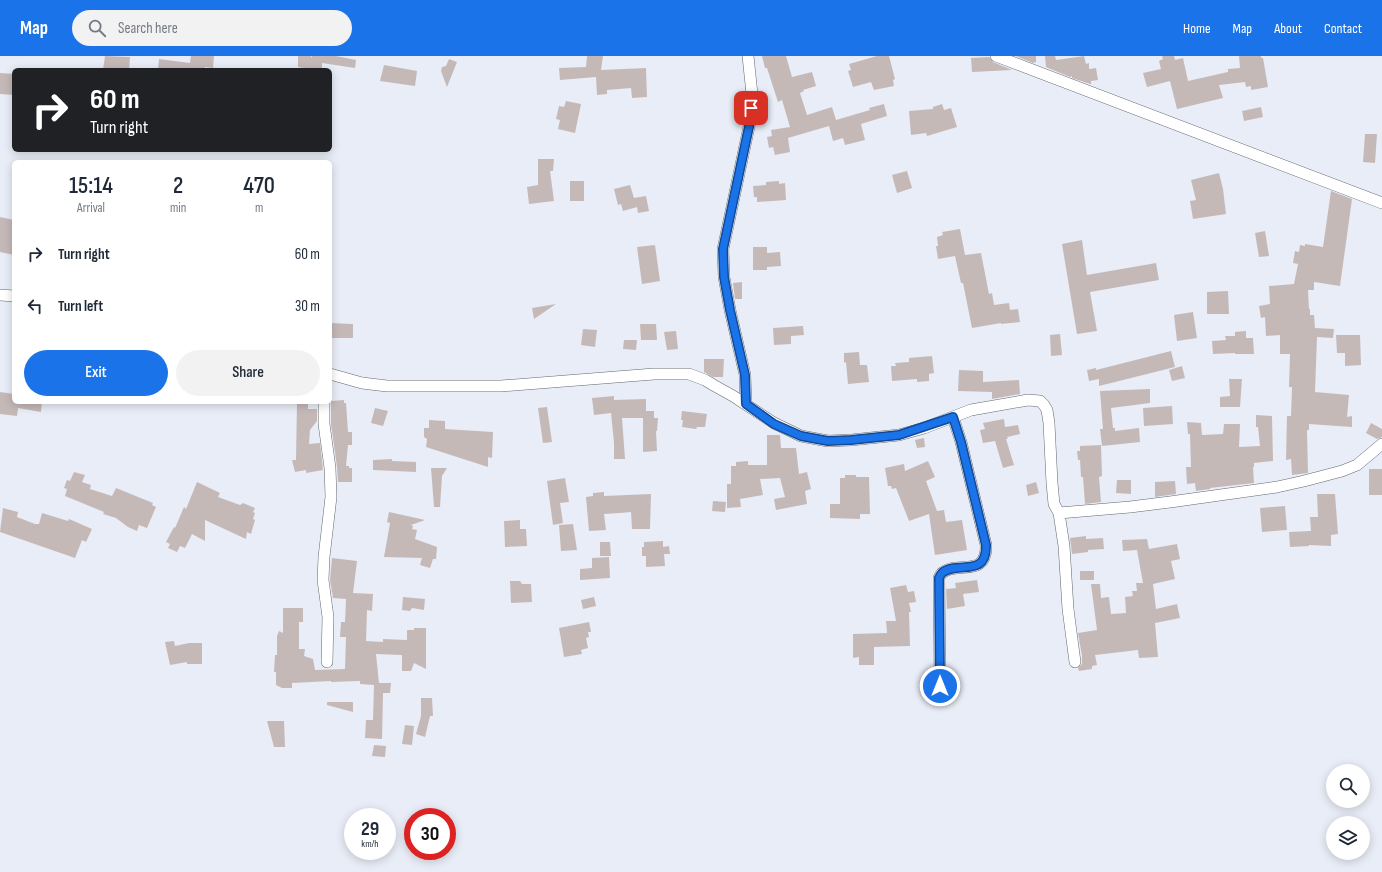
<!DOCTYPE html>
<style>
body{margin:0;font-family:"Sofia Sans Condensed",sans-serif;background:#f2f2f3;color:#1f2937;height:100vh;display:flex;flex-direction:column;font-size:15px;white-space:nowrap}
*{box-sizing:border-box;margin:0}
p{font-size:13px;color:#747a83}
.icon{flex:none;width:22px;height:22px;fill:none;stroke:currentColor;stroke-width:2;stroke-linecap:round;stroke-linejoin:round}
.map{position:relative;flex:1;overflow:hidden}
.side{position:absolute;left:12px;top:104px;width:320px;height:244px;display:flex;flex-direction:column;background:#fff;border-radius:6px;box-shadow:0 2px 10px #0003}
.side>*{flex:none}
.hud{position:absolute;left:12px;top:12px;width:320px;height:84px;border-radius:6px;box-shadow:0 2px 10px #0003;background:#202124;color:#fff;overflow:hidden}
.fabs{position:absolute;left:1326px;top:708px;display:grid;gap:8px}
.fabs a{display:grid;place-items:center;width:44px;height:44px;border-radius:50%;background:#fff;box-shadow:0 2px 10px #0003;font-size:20px}
.speed{position:absolute;left:344px;top:752px;display:flex;gap:8px;font-size:20px;font-weight:700;text-align:center}
.speed>*{display:grid;place-content:center;width:52px;height:52px;border-radius:50%;background:#fff;box-shadow:0 2px 10px #0003;line-height:1}
.speed small{font-size:10px;font-weight:400}
.speed .limit{border:6px solid #d22;background:#fff;color:#111}
.pin{position:absolute;display:grid;place-items:center;width:34px;height:34px;color:#fff;margin:-17px;border-radius:8px;box-shadow:0 2px 6px #0006}
.me{position:absolute;width:44px;margin:-22px;rotate:0deg;stroke-linejoin:round;filter:drop-shadow(0 0 3px #0008)}
.turn{display:flex;align-items:center;gap:14px;height:84px;padding:0 12px;font-size:18px}
.turn .icon{width:52px;height:52px;stroke-width:2.5}
.turn b{display:block;font-size:28px;line-height:34px}
.eta{display:flex;justify-content:space-evenly;align-items:center;height:68px;text-align:center}
.eta b{font-size:24px;font-weight:600;line-height:28px}
.button{display:flex;gap:8px;margin-top:auto;padding:8px 12px}
.button a{flex:1;height:46px;border-radius:24px;background:#1a73e8;color:#fff;font-size:16px;font-weight:600;line-height:46px;text-align:center}
.button a+a{background:#f2f2f3;color:#1f2937}
ul{padding:0;list-style:none}
li{display:flex;align-items:center;gap:12px;height:52px;padding:0 12px}
li div{flex:1}
li b{display:block;font-size:15px}
li em{font-style:normal}
header{display:flex;align-items:center;gap:24px;box-sizing:border-box;height:56px;padding:0 20px;background:#1a73e8;color:#fff}
header strong{font-size:19px}
nav{display:flex;gap:22px;margin-inline-start:auto;font-size:14px}
.search{width:280px;height:36px;background:#f2f2f3;display:flex;align-items:center;gap:10px;box-sizing:border-box;padding:0 14px;border-radius:22px;color:#747a83;font-size:15px}
.map>svg:first-child{display:block}
.building{fill:#c5b9b8}
.lines{fill:none;stroke-linecap:round;stroke-linejoin:round}
.minor-casing{stroke:#63676f;stroke-width:12}
.minor{stroke:#fff;stroke-width:11}
.route-casing{stroke:#114b97;stroke-width:10}
.route{stroke:#1a73e8;stroke-width:7}
</style>
<header>
<strong>Map</strong>
<div class="search"><svg class="icon" aria-label="search" viewBox="0 0 24 24"><circle cx="10" cy="10" r="6"/><path d="M15 15l6 6"/></svg>Search here</div>
<nav><a>Home</a><a>Map</a><a>About</a><a>Contact</a></nav>
</header>
<div class="map">
<svg width="1382" height="816" viewBox="0 0 1382 816">
<rect width="100%" height="100%" fill="#e9edf7"/>
<path class="building" d="M105 0 130 1 129 14H103Z
M191 0H214L213 12 205 11V14H158L159 3 190 7Z
M298 0H311V2L312 0H336L356 4 355 12 322 7V12L304 14V12L298 11Z
M587 0H603L601 14 646 12 647 41 632 42 631 32 607 34V38L597 39 596 21 560 24 559 12 586 11Z
M762 0H786L792 21 812 16 816 30 803 34 804 35 800 37 807 59 832 51 836 64 870 54 869 52 884 48 887 60 861 68 865 84 845 89 843 82 833 85 829 70 788 82 790 96 775 99 773 91 769 92 767 81 772 80 771 74 790 71 782 44 778 46 767 12H765Z
M877 0H889L895 23 893 24 894 30 874 34 871 26 853 31 848 15 851 14 849 8Z
M1016 0H1036V6L1033 7Z
M1045 0H1055L1056 4 1084 0 1086 8 1089 7V13L1096 12 1098 24 1091 25V28H1090L1072 22V20L1070 21 1046 11Z
M1162 0H1174L1175 4 1183 2 1188 25 1228 16V13L1240 12 1239 0H1261V2H1263L1268 31 1251 34V30L1246 31 1245 26 1219 29 1223 42 1177 53 1170 25 1147 31 1143 17 1161 13 1159 5 1163 3Z
M989 1 993 6 1012 14 972 16 971 2Z
M449 3 457 6 447 31 441 15 442 11 446 10Z
M384 9 417 15 415 30 380 25Z
M0 17 14 18V39L0 38Z
M566 45 581 48 575 77 558 73 560 64 556 63 559 50 564 51Z
M942 48 944 54 951 52 957 71 927 80 926 77 911 79 909 55 933 53V51Z
M1261 51 1263 61 1244 65 1242 55Z
M1365 78H1377L1375 107 1363 106Z
M538 103H554L553 115H550L554 145 529 148 527 131 538 129Z
M907 115 912 132 897 137 892 119Z
M1219 117 1223 133 1226 158 1193 163 1190 145 1196 144 1191 124Z
M570 125H584V145H570Z
M779 125V128L785 127 786 144 757 146V141H754L753 130 766 129V126Z
M630 129 634 142 646 140 649 155 638 157 637 151 623 155 621 148 618 149 614 133Z
M1331 135 1352 143 1340 230 1314 226V234H1308L1309 253H1310V259H1314L1315 272 1334 273 1333 282 1317 281 1315 336 1349 339 1347 361 1352 360V371L1309 368V374H1307L1308 417 1292 419 1291 403 1286 404 1287 360H1291L1292 331H1289L1290 298H1280V279L1266 280 1265 261 1261 262 1259 250 1270 248 1269 230 1294 228 1298 208 1293 207 1295 195 1299 196 1300 189 1305 190V188L1323 191Z
M0 161 14 164V199L0 196Z
M960 173 965 199 981 197 989 238 992 237 994 249 1009 247 1010 254 1018 253 1020 266 1001 268V267L972 272 963 227H961L955 200 938 203 936 190H938L937 181 943 179 942 176Z
M1265 175 1269 200 1259 201 1255 177Z
M1082 184 1087 219 1156 207 1159 224 1090 236 1097 275 1077 278 1062 188Z
M655 189 660 225 642 228 637 191Z
M753 191H767V197L780 196 781 210 767 211V214H753Z
M742 226V243H735L733 227Z
M1228 235 1229 258H1207V236Z
M556 248 534 263 532 252Z
M1193 256 1197 282 1177 285 1174 259Z
M330 267 353 268V282H330Z
M640 268H656L657 284H641Z
M803 270 804 279 791 280V288L774 289 773 272Z
M583 273 597 274 595 291 581 289Z
M676 275 678 293 667 294 664 276Z
M1246 275V282H1253L1254 298H1235V297L1213 298 1212 285 1226 284 1225 280H1235V276Z
M1060 278 1062 299 1051 300 1050 279Z
M1336 279H1360L1361 309 1345 310V297H1337Z
M624 284H637L636 294 623 293Z
M1171 295 1175 311 1099 330V323L1089 325 1087 314 1096 312V314Z
M859 296 860 309H867L869 326 848 328 846 306 844 307V297Z
M932 300 934 317 929 318V325L917 326V323L892 325 891 310H896L895 307 909 306V302Z
M704 303H724L723 321H713L704 316Z
M1182 310 1185 322 1172 325 1169 314Z
M959 314 983 315V326L1019 324 1020 338 992 343V336L958 335Z
M1229 323H1242L1240 351H1220V341L1230 340Z
M1150 333V347L1111 352 1113 372H1115V375L1139 372 1140 386 1102 390 1100 373H1103L1100 335Z
M0 336 14 338V346H42L41 356 18 352 17 360 0 358Z
M614 340V344L646 343V355H654V362H658L657 375H656L657 395 643 396V362H622L625 403H614V387L611 357 594 359 592 342Z
M344 344V347H346L348 376H352V389H348L346 410H349V412H352V426H338L337 411 331 368V345Z
M297 346H308V353H317V365L310 374 309 388 320 387 323 414 306 417V414L295 416 292 404H296Z
M1172 350 1173 368 1144 370 1143 352Z
M547 351 552 386 543 387 538 352Z
M375 352 388 355 383 370 371 367Z
M682 355 707 358 705 371H697L696 373 682 371 683 364H681Z
M1256 359 1272 360 1273 405 1254 407V411H1253L1254 427 1210 432V433L1196 435 1195 427 1187 428 1186 411H1191L1190 378H1188L1187 366 1201 367 1202 379 1223 378 1224 368H1240L1239 391 1260 390 1258 371H1256Z
M1004 363 1005 371 1018 369 1020 378 1007 381 1008 383H1006L1014 409 1003 412 995 385 983 387 980 374 985 373 983 367Z
M429 364 445 365V373L493 376 492 402 488 401V411L426 391 427 383 424 381V372H429Z
M1371 367 1382 373V381L1377 383 1366 377Z
M767 379H780L781 392H796L799 418 807 416 811 433 805 435 807 448 776 454 774 443 785 441 780 422 760 423 763 439 740 443 741 451 727 452V428H731V410H736V406L748 405V409H767Z
M924 382 925 391 917 392 915 384Z
M1101 389 1102 420 1099 421 1101 446 1085 448 1083 421H1081L1080 404H1078L1077 395H1080V390Z
M392 403V405L416 406V416L373 414V404Z
M928 405 935 421 926 425 937 455 944 454 946 466 962 464 967 494 935 499 929 458 909 465 896 432 892 433 891 430H888L885 412 904 408 905 415Z
M431 412H447L442 420 440 451H434Z
M1369 413H1382V439H1369Z
M74 416 85 419 82 426 91 429 90 433 112 440 116 432 153 447 152 449 156 451 147 472 139 469 137 475 128 471 116 462 103 458 104 456 65 440 67 433 64 432 67 424 70 425Z
M845 419H856V421H869L870 458H860V463L830 462V448H840V422H845Z
M565 422 569 446 560 447 563 467 553 469 547 425Z
M1117 424H1131V438L1116 437Z
M1175 425 1176 438 1155 441V426Z
M197 426 220 437 218 441 240 449 243 447 255 452 253 456 255 457 253 463 255 464 251 478 247 476 246 483 205 464V485L192 478 185 492 180 490 177 496 168 492 170 488 166 486 174 471 175 472 184 451 186 453Z
M1036 426 1039 437 1028 440 1026 429Z
M604 436V440L651 438 650 473H632L631 456 620 457 604 458 606 474 589 475 586 441 593 440V437Z
M1317 438H1335L1338 478 1331 479V490L1309 489V490L1290 491 1289 476 1311 475 1310 461H1318Z
M713 445 726 446 725 456 712 455Z
M1285 450 1287 474 1262 476 1260 452Z
M3 452 18 456 17 461 35 468H39L42 457 68 465 69 463 92 473 86 486 82 484 75 502 0 476Z
M389 456 425 464 411 469 413 470 412 473 417 474 415 483 437 491 436 503H433L430 512 420 509 422 502 384 501 390 467 387 466Z
M520 464V473H526L527 490 505 491 504 465Z
M573 468 577 494 561 495 559 469Z
M1086 480V483L1103 482 1104 493 1088 494V496L1072 498 1070 482Z
M1147 483 1149 493 1177 488 1180 503 1171 505 1175 523 1153 528 1156 553 1177 548 1180 562 1155 567 1158 601 1139 602 1138 594 1095 599 1097 609 1092 610V613L1079 615 1078 612 1082 608V600L1078 577 1097 574 1091 528H1100L1101 542 1109 541 1111 558 1126 557 1125 541 1133 540 1132 535H1137L1136 527H1143L1137 494 1123 495 1122 484Z
M663 485V491L669 490 670 498H664L665 510 646 511V500H642V491H644V486Z
M600 486H610L611 500H600Z
M609 501 610 522 580 524V513L592 512V502Z
M332 502 357 505 353 537 373 538 372 555 367 554 366 585 383 586V583L407 584V574H414V572H426V613L414 607 411 615H402V599L376 598 379 627H391L390 637H383L382 683 365 682 366 664H373L374 629 360 628V625L331 626V625L292 627V632H282L276 629V616H274L275 599H277V580L279 575 283 577V552H303V566H299V593H305L304 600 313 603 315 614 345 613 346 581H340L341 566H345L346 543 333 542 330 524Z
M1080 515H1094V524H1080Z
M977 524 979 536 963 538 965 550 947 553 946 533 956 532 955 527Z
M510 525H520L522 528H531L532 546 511 547Z
M906 529 908 536 914 535 916 546 909 547 911 556H909L910 590 874 591V609H859V601L853 602V578L887 577 886 565H896L890 532Z
M403 541 425 543 424 554 412 552 410 555 402 554Z
M594 541 596 550 583 553 581 544Z
M589 566 591 576H588L589 581 586 582 588 592 581 594 582 598 564 601 559 572Z
M174 585 175 590 189 587H202V608H187V606L170 609 165 586Z
M421 642H432L433 660H430L425 681 416 678 421 660Z
M327 646H353V656L327 649Z
M267 665H284L285 691H274Z
M405 669 414 670 412 689 402 688Z
M374 689 386 690 385 701 372 700Z"/>
<g class="lines">
<g class="minor-casing">
<path id="minor" d="M996 0 1382 147
M0 239 14 240
M330 318 362 327 387 330H501L654 318H689L705 324 715 330 733 340 774 367 801 380 828 385 851 384 899 379 924 372 971 354 1028 344 1040 345 1044 349 1047 354 1049 367 1052 427 1054 448 1059 457 1064 490 1068 553 1075 606
M324 346V368L330 412 331 441 324 501 323 524 328 561 327 606
M746 348 745 319 730 254 724 221 723 193 750 66 752 38 748 0
M1059 457 1130 451 1170 446 1277 431 1304 425 1342 415 1357 409 1382 388
M940 630 939 522C940 520 941 518 942 517 956 504 987 523 986 489L961 386 953 361"/>
</g>
<use href="#minor" class="minor"/>
</g>
<g class="lines">
<g class="route-casing">
<path id="route" d="M751 52 750 66 723 193 724 221 730 254 745 319 746 348 774 368 801 380 828 385 851 384 899 379 953 361 961 386 986 489C987 523 956 504 942 517 941 518 940 520 939 522L940 630"/>
</g>
<use href="#route" class="route"/>
</g>
</svg>
<div class="fabs">
<a><svg class="icon" aria-label="search" viewBox="0 0 24 24"><circle cx="10" cy="10" r="6"/><path d="M15 15l6 6"/></svg></a>
<a><svg class="icon" aria-label="layers" viewBox="0 0 24 24"><path d="M12 4l9 5-9 5-9-5zM3 14l9 5 9-5"/></svg></a>
</div>
<div class="speed"><div>29<small>km/h</small></div><div class="limit">30</div></div>
<div class="pin" style="left:751px;top:52px;background:#d93025"><svg class="icon" aria-label="arrive" viewBox="0 0 24 24"><path d="M6 21V4h12l-3 4 3 4H6"/></svg></div>
<svg class="me" style="left:940px;top:630px" viewBox="-20 -20 40 40"><circle r="17" fill="#1a73e8" stroke="#fff" stroke-width="3"/><path d="M0-11L8 9 0 5-8 9z" fill="#fff"/></svg>
<div class="hud">
<div class="turn"><svg class="icon" aria-label="right" viewBox="0 0 24 24"><path d="M7 20v-9h11M14 6l5 5-5 5"/></svg><div><b>60 m</b>Turn right</div></div>
</div>
<section class="side">
<div class="eta">
<div><b>15:14</b><p>Arrival</p></div>
<div><b>2</b><p>min</p></div>
<div><b>470</b><p>m</p></div>
</div>
<ul>
<li><svg class="icon" aria-label="right" viewBox="0 0 24 24"><path d="M7 20v-9h11M14 6l5 5-5 5"/></svg><div><b>Turn right</b></div><em>60 m</em></li>
<li><svg class="icon" aria-label="left" viewBox="0 0 24 24"><path d="M17 20v-9H6M10 6l-5 5 5 5"/></svg><div><b>Turn left</b></div><em>30 m</em></li>
</ul>
<div class="button"><a>Exit</a><a>Share</a></div>
</section>
</div>
